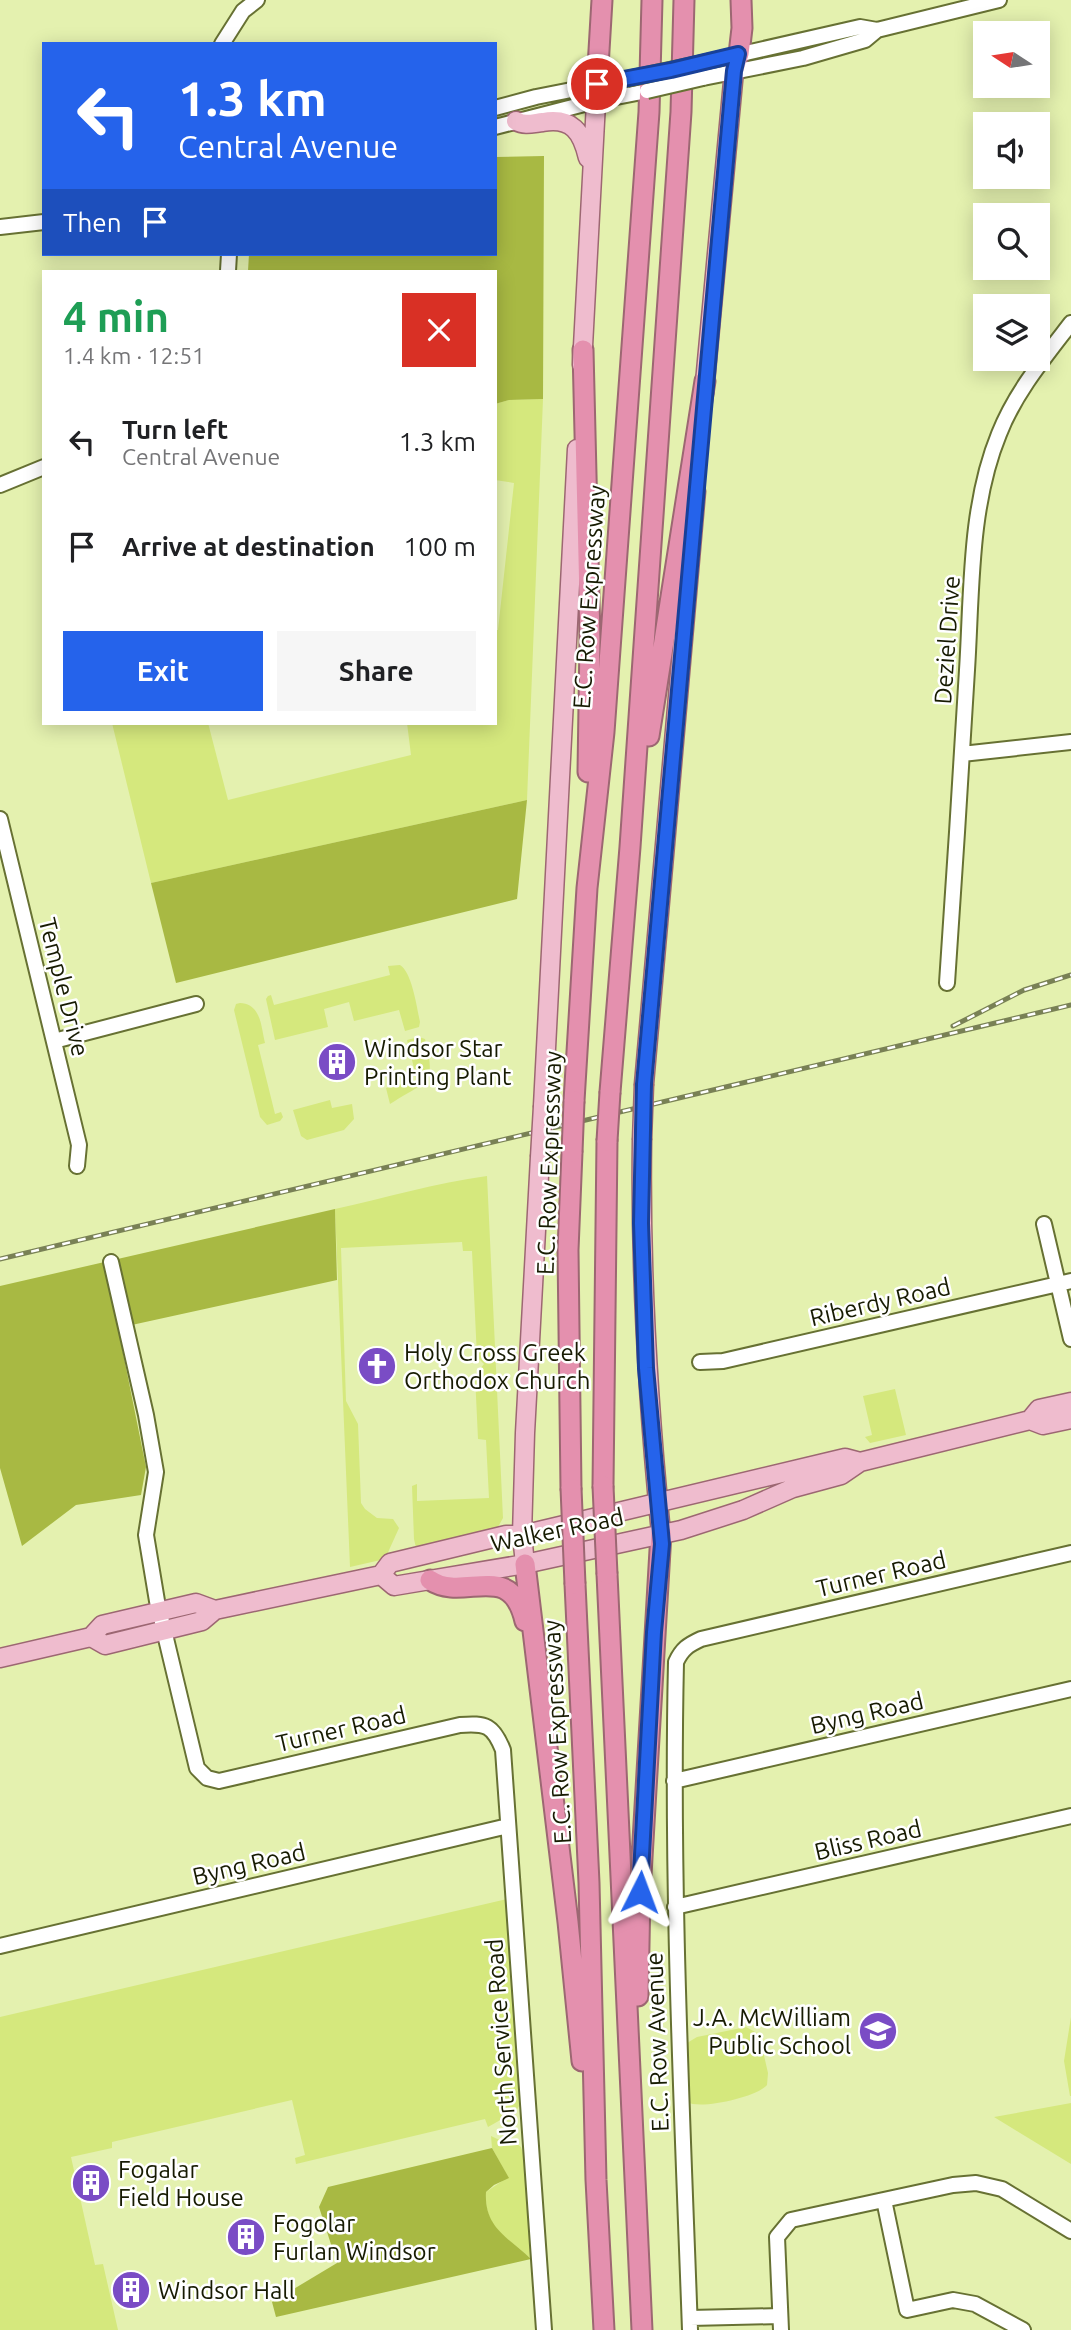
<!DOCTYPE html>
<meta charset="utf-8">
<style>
body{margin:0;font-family:Ubuntu,sans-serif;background:#f6f6f6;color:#202124;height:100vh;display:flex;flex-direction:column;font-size:26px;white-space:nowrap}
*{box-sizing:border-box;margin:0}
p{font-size:23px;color:#757577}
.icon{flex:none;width:38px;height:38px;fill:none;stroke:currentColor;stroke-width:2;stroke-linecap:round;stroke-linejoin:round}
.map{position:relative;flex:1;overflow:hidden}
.sheet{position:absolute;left:42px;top:270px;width:455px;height:455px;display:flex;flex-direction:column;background:#fff;border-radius:0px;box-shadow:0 4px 18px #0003}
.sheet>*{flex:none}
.top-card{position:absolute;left:42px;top:42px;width:455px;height:214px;border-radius:0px;box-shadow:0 4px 18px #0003;background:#2563eb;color:#fff;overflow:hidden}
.needle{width:46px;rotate:282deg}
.fabs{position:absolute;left:973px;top:21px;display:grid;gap:14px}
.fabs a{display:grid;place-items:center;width:77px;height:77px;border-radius:0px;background:#fff;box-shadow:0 4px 18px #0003;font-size:35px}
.pin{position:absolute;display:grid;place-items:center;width:60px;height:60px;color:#fff;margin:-30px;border:4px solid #fff;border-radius:50%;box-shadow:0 2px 7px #0007}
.me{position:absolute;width:77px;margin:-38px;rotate:3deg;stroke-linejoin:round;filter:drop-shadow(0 0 5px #0008)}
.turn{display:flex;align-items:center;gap:24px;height:147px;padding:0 21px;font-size:32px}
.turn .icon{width:91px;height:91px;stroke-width:2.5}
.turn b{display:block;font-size:49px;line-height:60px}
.then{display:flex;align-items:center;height:66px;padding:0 21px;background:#0003;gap:14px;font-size:26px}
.round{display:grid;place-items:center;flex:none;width:74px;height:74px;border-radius:0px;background:#f6f6f6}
.head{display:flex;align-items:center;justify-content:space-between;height:119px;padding:0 21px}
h1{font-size:42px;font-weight:700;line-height:52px;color:#1e9e55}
.action{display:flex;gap:14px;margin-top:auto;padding:14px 21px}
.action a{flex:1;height:80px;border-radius:0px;background:#2563eb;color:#fff;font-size:28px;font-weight:700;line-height:80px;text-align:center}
.action a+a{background:#f6f6f6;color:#202124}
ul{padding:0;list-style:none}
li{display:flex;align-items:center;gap:21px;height:105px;padding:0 21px}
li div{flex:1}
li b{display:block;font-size:26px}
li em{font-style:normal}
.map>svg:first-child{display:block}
.green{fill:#d5e87d}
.forest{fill:#a8b943}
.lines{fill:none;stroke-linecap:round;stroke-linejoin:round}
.minor-casing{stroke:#677133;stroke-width:18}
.major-casing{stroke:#9c6772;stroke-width:21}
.highway-casing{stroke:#9c6772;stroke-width:23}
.minor{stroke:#fff;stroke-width:14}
.major{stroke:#efbcce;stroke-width:18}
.highway{stroke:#e490ae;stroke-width:19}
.rail-casing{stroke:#798155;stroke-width:5}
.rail{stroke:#fff;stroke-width:2.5;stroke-dasharray:8;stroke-linecap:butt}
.minor-bridge-casing{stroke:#677133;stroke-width:18;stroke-linecap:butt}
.major-bridge-casing{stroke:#9c6772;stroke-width:21;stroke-linecap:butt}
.highway-bridge-casing{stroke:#9c6772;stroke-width:23;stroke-linecap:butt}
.minor-bridge{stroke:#fff;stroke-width:14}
.major-bridge{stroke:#efbcce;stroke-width:18}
.highway-bridge{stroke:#e490ae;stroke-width:19}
.route-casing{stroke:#184099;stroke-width:18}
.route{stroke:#2563eb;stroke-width:12}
.labels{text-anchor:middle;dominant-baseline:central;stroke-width:5;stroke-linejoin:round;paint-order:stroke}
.street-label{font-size:24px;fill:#171b02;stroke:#fff}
.poi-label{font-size:24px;fill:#171b02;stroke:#fff;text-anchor:start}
</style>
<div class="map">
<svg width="1071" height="2330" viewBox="0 0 1071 2330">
<rect width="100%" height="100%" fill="#e4f1af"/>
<path class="green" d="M543 399 527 800 151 883 112 723H208L228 800 411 755 407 723H495V630H498L514 483 495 480V404L509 400Z
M400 965C412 972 417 1008 420 1022L419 1027 405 1031 399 1010 354 1021 349 1002 324 1009 328 1027 275 1040 266 999 268 996 271 995 274 1005 390 975 388 966Z
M240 1003C261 1004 261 1026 265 1043L258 1045 275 1114 281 1112 283 1117 280 1121 267 1125 260 1117 234 1010 236 1004Z
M419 1037 425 1039C437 1086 427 1080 390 1104L386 1088 417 1080 407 1040Z
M330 1100 332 1108 352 1104 354 1119 344 1130 307 1140 301 1136 293 1110Z
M487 1176 503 1518 498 1527 491 1531 416 1548 414 1539 412 1486 417 1484V1501L489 1498 486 1440 478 1439 475 1375 484 1364 477 1357 472 1251H463L462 1242 341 1248 346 1401 358 1424 361 1503 365 1509 377 1518 393 1519 399 1528 385 1559 350 1567 335 1209C385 1198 436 1183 487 1176Z
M895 1389 906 1435 870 1443 865 1437 872 1435 863 1396Z
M507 1899 521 2103 516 2111 488 2127 485 2119 296 2164 295 2158 305 2155 292 2100 112 2142V2148L71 2157 95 2265 103 2264 118 2330H0V2017Z
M1071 2017V2096H1070L1064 2061Z
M746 2027 757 2033 760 2038 768 2073 767 2085C757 2097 700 2110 687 2102V2043L697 2037Z
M1071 2103V2164L994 2117Z
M491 2136 508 2144 514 2142 521 2147 524 2156 531 2259C507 2236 484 2229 486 2192L508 2177 492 2148Z"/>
<path class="forest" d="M544 156 543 399 509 400 495 404V271H248L249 254H495V157Z
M527 800 517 899 176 983 151 883Z
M335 1209 337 1280 118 1328 146 1467 141 1495 76 1505 22 1546 0 1468V1286Z
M492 2148 509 2178 494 2185 486 2192C484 2228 508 2237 531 2259L276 2317 272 2302 337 2263 319 2207 328 2187Z"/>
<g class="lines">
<g class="minor-casing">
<path id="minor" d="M222 44 243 11 257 0
M702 63 860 27 877 30 999 0
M703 78 803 58 865 40 877 30
M495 108 536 97 627 79
M495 127 596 101 647 91
M0 227 44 222
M228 271 229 254
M0 485 44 467
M962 754 1071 742
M0 819 79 1145 77 1166
M947 983C954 879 961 774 967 670 972 592 969 507 999 434 1015 393 1044 358 1071 323
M54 1041 196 1004
M1044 1224 1071 1339
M111 1262 146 1415 156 1472 146 1535 157 1601 197 1768 207 1778 219 1781 460 1725C486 1723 493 1725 503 1750L544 2330
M700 1362 723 1361 1071 1281
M674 1781 1071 1689
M675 1907 1071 1816
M0 1946 508 1826
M884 2200 907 2310 953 2300 975 2304 1023 2330
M690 2318 780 2316
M690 2330C682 2107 671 1885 676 1662 682 1649 688 1645 701 1639L1071 1553
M781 2330 777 2237 791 2220 953 2185 976 2183 1002 2189 1071 2231"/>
</g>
<g class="major-casing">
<path id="major" d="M516 121C525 126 533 123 543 122 572 117 582 132 588 158
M582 365 597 84
M704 393 734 71 739 54
M644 1084 696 491
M543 1106 577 449
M642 1140C640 1272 648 1402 661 1533
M1030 1420 1043 1425 1071 1419
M525 1564 522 1535 525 1433 540 1157
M381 1575 394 1586 525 1564 681 1530 743 1510 793 1488 841 1475 860 1462 1030 1420 1039 1409 1071 1402
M91 1637 105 1645 202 1621 215 1610 381 1575 390 1563 506 1535H522L845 1458 860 1462
M0 1658 91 1637 102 1625 196 1603 215 1610"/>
</g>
<g class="highway-casing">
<path id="highway" d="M739 54 742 28 741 0
M597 84 602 0
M583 350 590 640 588 772
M649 736 705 381
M610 1092 630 847 681 112 684 0
M574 1101 587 888 604 732 649 112 652 0
M603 1486 607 1141
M571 1488 568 1250 572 1152
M525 1564 568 1922 582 2061
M607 1574 642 2330
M430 1580C464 1603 510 1558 525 1621
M575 1584 589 1883 596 2180 604 2330
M638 1996 640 1892 661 1533"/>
</g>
<use href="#minor" class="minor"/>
<use href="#major" class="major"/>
<use href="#highway" class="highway"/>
<g class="rail-casing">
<path id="rail" d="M953 1026 1024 990 1071 975
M0 1259 1071 1005"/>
</g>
<use href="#rail" class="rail"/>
<g class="minor-bridge-casing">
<path id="minor-bridge" d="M627 79 702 63
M647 91 703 78"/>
</g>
<g class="major-bridge-casing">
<path id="major-bridge" d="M642 1140 644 1084
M540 1157 543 1106"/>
</g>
<g class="highway-bridge-casing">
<path id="highway-bridge" d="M607 1141 610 1092
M572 1152 574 1101
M603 1486 607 1574
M571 1488 575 1584"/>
</g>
<use href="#minor-bridge" class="minor-bridge"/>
<use href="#major-bridge" class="major-bridge"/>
<use href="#highway-bridge" class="highway-bridge"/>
</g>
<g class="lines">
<g class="route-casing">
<path id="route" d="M597 84 671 70 738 54 734 71 644 1084 641 1223 646 1368 662 1544 654 1632 640 1892"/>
</g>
<use href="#route" class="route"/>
</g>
<defs>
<g id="building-disc" transform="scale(2.0125)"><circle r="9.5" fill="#7a4cc5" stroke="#fff"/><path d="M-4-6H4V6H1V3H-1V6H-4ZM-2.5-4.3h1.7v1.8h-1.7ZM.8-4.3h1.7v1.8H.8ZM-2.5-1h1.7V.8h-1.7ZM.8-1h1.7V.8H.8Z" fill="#fff"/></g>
<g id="church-disc" transform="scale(2.0125)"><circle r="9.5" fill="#7a4cc5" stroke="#fff"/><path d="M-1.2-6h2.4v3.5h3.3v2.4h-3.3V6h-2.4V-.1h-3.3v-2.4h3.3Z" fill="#fff"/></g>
<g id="school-disc" transform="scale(2.0125)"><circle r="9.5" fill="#7a4cc5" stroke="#fff"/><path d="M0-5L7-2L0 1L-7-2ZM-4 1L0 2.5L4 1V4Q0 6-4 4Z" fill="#fff"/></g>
</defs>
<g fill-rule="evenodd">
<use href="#building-disc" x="337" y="1062"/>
<use href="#church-disc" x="377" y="1366"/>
<use href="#school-disc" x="878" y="2031"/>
<use href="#building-disc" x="91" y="2183"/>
<use href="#building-disc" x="246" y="2237"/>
<use href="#building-disc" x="131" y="2290"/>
</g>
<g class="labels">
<g class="street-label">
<text transform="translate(589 597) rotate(-86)">E.C. Row Expressway</text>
<text transform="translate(947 640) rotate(-86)">Deziel Drive</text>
<text transform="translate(64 987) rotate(76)">Temple Drive</text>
<text transform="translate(549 1163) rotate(-88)">E.C. Row Expressway</text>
<text transform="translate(880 1302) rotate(-13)">Riberdy Road</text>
<text transform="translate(557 1530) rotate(-12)">Walker Road</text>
<text transform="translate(881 1574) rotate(-13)">Turner Road</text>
<text transform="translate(867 1713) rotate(-13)">Byng Road</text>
<text transform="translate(341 1729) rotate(-13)">Turner Road</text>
<text transform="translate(557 1732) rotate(-93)">E.C. Row Expressway</text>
<text transform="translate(868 1840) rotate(-13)">Bliss Road</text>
<text transform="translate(249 1864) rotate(-13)">Byng Road</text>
<text transform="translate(501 2042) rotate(-94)">North Service Road</text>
<text transform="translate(657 2042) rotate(-92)">E.C. Row Avenue</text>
</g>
<g class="poi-label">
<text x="364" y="1048">Windsor Star<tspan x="364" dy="28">Printing Plant</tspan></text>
<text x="404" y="1352">Holy Cross Greek<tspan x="404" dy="28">Orthodox Church</tspan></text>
<text x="851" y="2017" text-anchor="end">J.A. McWilliam<tspan x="851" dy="28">Public School</tspan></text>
<text x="118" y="2169">Fogalar<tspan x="118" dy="28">Field House</tspan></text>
<text x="273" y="2223">Fogolar<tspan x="273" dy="28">Furlan Windsor</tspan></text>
<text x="158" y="2290">Windsor Hall</text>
</g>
</g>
</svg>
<div class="fabs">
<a><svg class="needle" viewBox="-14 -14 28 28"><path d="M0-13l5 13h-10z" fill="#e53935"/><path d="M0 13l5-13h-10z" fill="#757577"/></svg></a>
<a><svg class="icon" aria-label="sound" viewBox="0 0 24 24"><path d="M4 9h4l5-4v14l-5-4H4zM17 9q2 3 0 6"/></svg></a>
<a><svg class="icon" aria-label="search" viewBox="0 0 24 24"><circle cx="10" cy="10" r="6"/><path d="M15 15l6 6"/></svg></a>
<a><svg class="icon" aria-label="layers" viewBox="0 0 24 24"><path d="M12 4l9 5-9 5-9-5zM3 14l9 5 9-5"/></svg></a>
</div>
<div class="pin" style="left:597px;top:84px;background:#d93025"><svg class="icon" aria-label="arrive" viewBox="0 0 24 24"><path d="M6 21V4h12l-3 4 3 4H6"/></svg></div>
<svg class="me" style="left:640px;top:1892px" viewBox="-20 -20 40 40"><path d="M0-17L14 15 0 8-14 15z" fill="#2563eb" stroke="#fff" stroke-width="4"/></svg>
<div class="top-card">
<div class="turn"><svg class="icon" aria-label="left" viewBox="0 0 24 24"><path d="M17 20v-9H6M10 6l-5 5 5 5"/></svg><div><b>1.3 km</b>Central Avenue</div></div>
<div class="then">Then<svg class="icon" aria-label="arrive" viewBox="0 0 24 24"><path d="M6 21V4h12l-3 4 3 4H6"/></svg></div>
</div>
<section class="sheet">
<div class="head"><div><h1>4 min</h1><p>1.4 km · 12:51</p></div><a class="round" style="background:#d93025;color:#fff"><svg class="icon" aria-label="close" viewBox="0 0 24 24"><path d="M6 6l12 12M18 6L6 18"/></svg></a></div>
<ul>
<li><svg class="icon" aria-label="left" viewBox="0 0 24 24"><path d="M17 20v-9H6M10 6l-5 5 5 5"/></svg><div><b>Turn left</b><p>Central Avenue</p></div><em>1.3 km</em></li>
<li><svg class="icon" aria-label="arrive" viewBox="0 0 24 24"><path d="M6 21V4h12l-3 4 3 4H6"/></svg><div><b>Arrive at destination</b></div><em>100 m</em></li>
</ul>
<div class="action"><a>Exit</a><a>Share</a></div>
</section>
</div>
